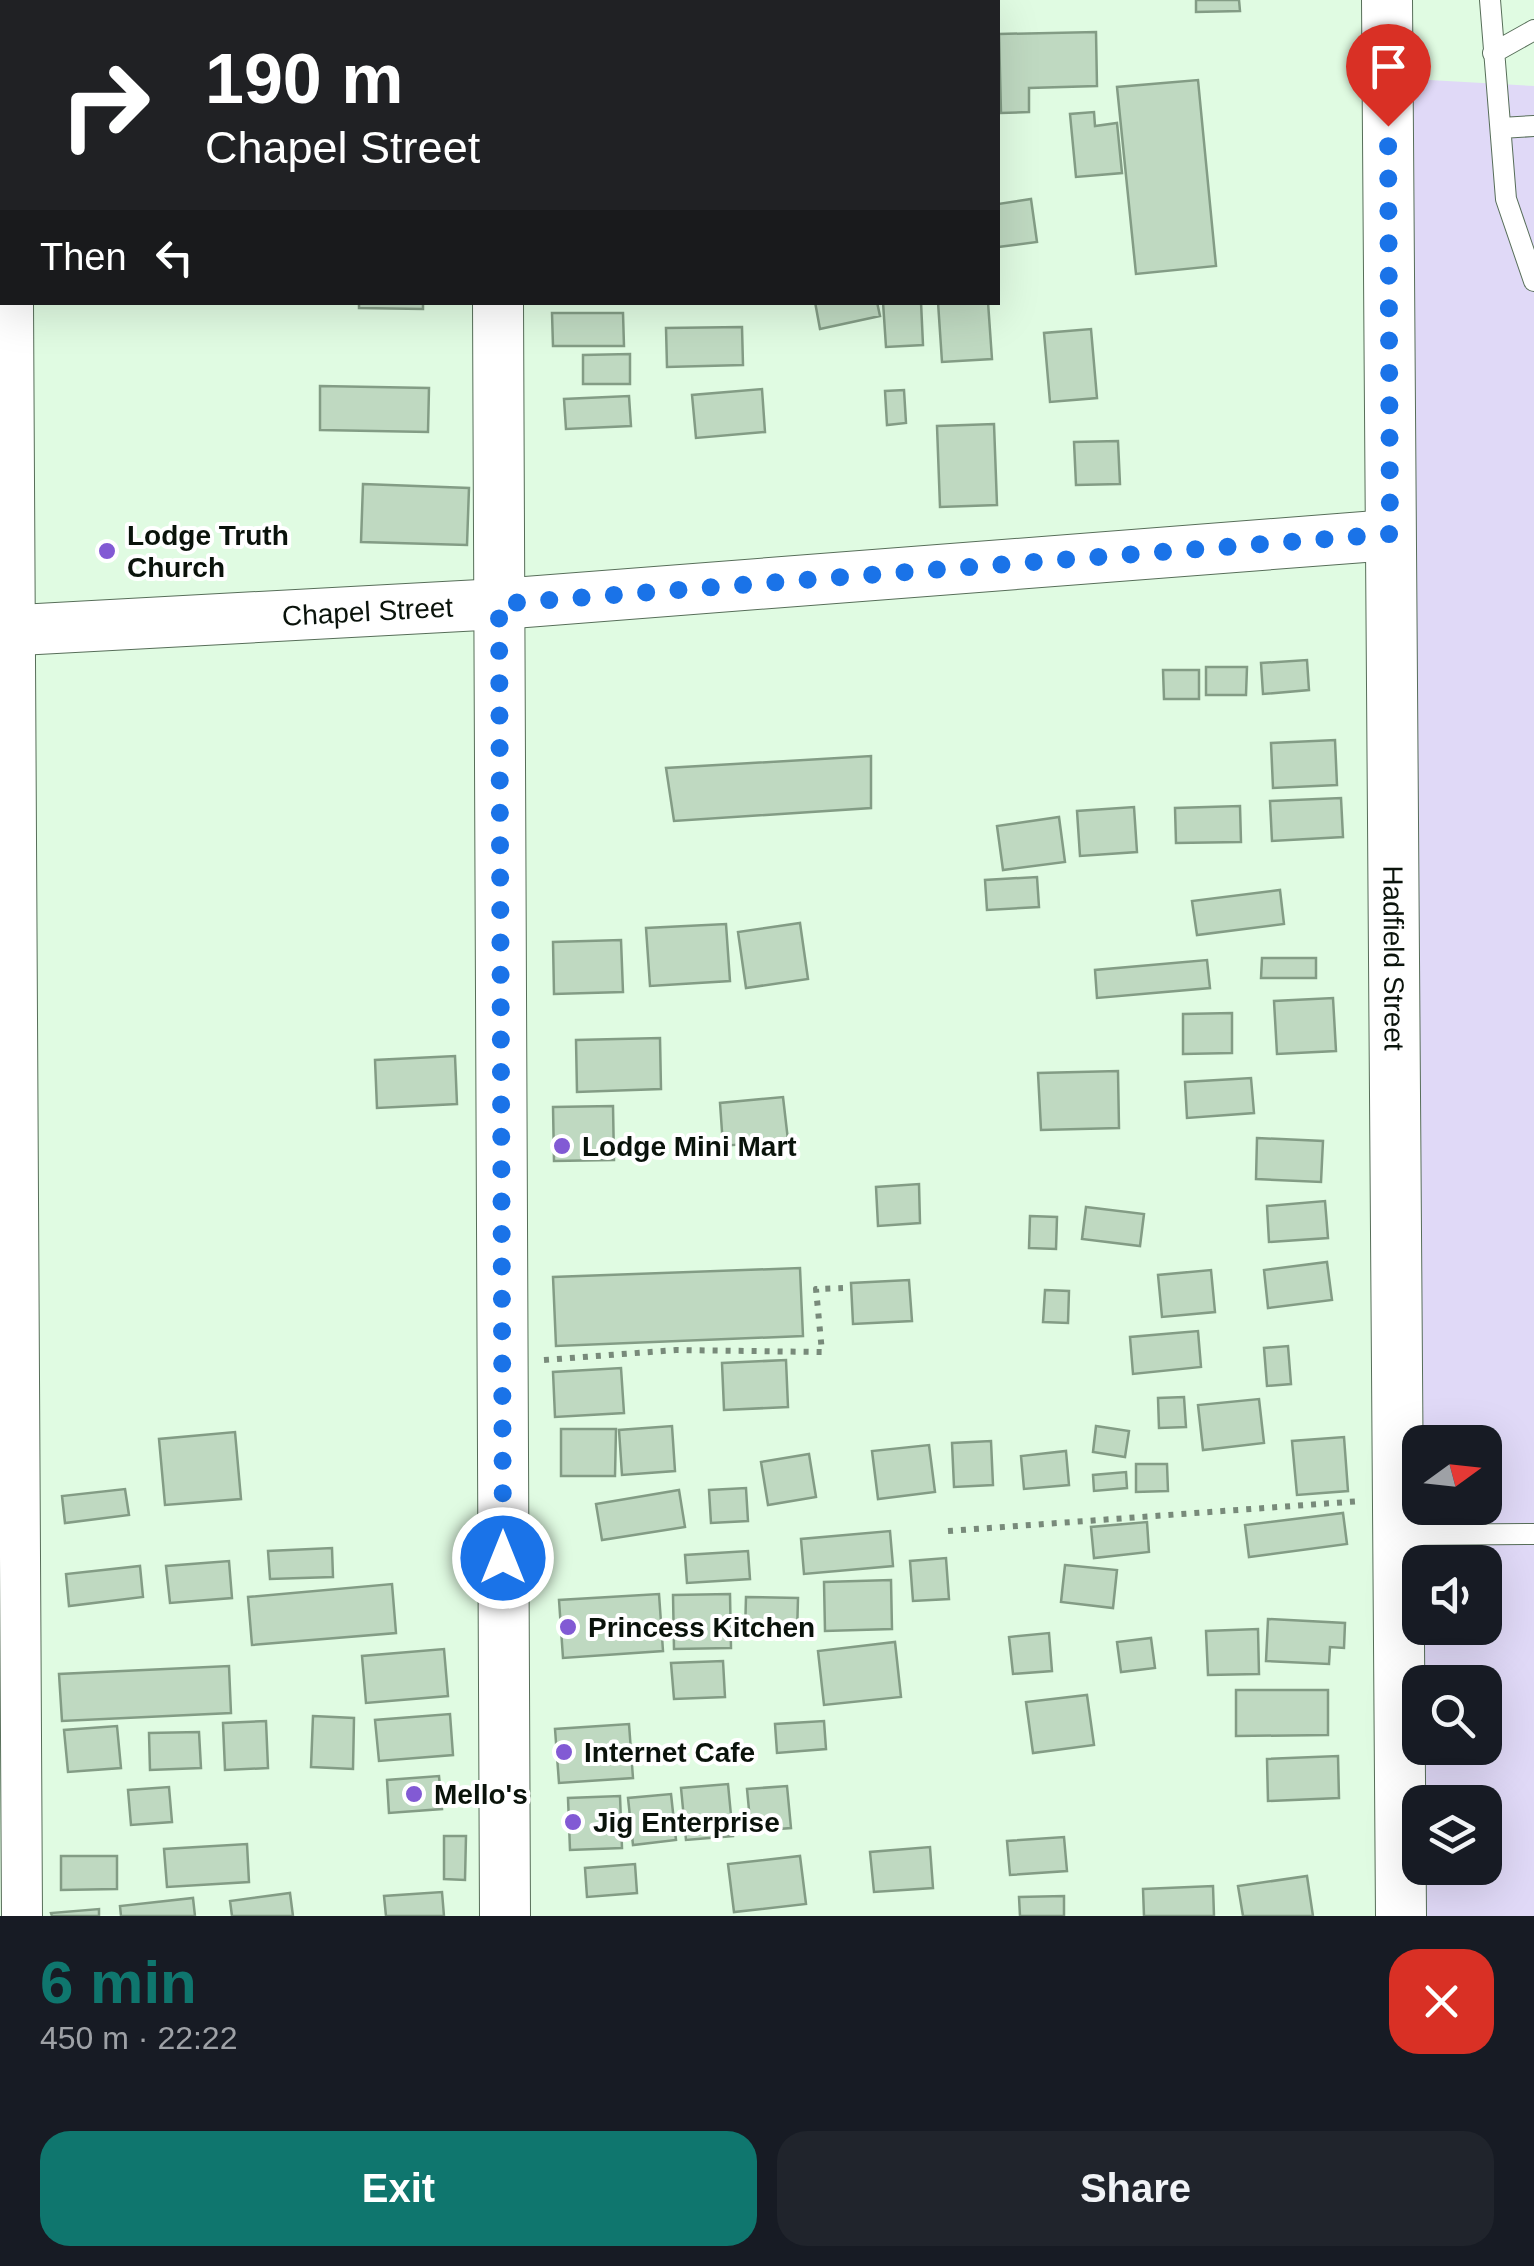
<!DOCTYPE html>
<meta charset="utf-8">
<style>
body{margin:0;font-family:Helvetica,sans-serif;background:#20242c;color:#f1f3f6;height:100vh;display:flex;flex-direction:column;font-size:38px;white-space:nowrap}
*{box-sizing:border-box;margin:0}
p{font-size:32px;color:#9ea1a6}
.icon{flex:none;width:55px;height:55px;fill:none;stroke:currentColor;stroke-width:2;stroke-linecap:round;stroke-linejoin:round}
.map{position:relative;height:1916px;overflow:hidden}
.side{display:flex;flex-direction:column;background:#171b24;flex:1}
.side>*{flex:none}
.top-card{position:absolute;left:0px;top:0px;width:1000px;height:305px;box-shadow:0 10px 40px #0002;background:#202124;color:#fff;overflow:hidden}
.needle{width:65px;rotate:75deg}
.buttons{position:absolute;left:1402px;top:1425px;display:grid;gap:20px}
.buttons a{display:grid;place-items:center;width:100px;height:100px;border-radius:20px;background:#171b24;box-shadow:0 10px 40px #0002;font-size:50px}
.pin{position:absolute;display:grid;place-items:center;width:85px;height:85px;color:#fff;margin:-102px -42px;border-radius:50% 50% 50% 0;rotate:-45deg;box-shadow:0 0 10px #0007}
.pin .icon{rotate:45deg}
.me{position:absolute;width:110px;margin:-55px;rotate:0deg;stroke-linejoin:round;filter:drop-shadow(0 0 8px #0008)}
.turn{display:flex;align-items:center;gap:35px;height:210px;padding:0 40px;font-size:45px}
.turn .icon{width:130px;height:130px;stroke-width:2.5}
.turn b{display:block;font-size:70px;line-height:85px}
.then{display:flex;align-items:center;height:95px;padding:0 40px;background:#0003;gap:20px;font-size:38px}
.round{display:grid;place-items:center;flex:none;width:105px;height:105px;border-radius:30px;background:#20242c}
.summary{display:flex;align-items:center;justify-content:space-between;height:170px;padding:0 40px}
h1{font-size:60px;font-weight:700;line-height:75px;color:#0f766e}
.cta{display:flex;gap:20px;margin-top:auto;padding:20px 40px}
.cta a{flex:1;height:115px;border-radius:30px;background:#0f766e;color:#fff;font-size:40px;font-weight:700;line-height:115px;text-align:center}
.cta a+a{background:#20242c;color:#f1f3f6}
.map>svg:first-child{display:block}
.green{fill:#e0d9f7}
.building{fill:#bfd9c1;stroke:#839c85;stroke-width:2.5}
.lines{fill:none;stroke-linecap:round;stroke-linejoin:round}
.service-casing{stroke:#576e59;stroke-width:22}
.minor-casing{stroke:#576e59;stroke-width:42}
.tertiary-casing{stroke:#576e59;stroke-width:52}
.primary-casing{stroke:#576e59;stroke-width:58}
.path{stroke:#788a7a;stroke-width:6;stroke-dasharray:5 8;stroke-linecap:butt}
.service{stroke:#fff;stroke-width:20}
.minor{stroke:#fff;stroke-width:40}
.tertiary{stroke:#fff;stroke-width:50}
.primary{stroke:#fff;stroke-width:55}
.route{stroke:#1a73e8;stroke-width:18;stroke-dasharray:0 32.4}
.poi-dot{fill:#825ad4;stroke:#fff;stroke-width:4}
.labels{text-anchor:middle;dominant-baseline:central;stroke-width:8;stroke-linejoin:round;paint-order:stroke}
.poi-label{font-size:28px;font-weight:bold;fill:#0a130b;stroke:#fff;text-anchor:start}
.street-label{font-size:28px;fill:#0a130b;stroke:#fff}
</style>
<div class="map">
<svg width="1534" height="1916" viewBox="0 0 1534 1916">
<rect width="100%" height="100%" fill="#e0fbe2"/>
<path class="green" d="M1412 79 1534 86V1916H1424L1423 1868H1485V1802H1423V1748H1485V1682H1422V1628H1485V1562H1421V1508H1485V1442H1421Z"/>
<path class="building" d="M40 0H75L76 2H31Z
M107 0H147L148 2H107Z
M183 0H225V2H183Z
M259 0H304V2H259Z
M364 0H449V2H365Z
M1196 0H1239L1240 11 1196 12Z
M1096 32 1097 86 1029 88V112L1001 113 999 34Z
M1198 80 1216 266 1136 274 1117 87Z
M1094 112 1095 126 1117 123 1122 173 1076 177 1070 114Z
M1031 199 1037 242 998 247V204Z
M359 302H423V309L359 308Z
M815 302H877L880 316 820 329Z
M883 302H921L923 345 886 347Z
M938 302H988L992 359 942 362Z
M552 313H623L624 346H553Z
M742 327 743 365 667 367 666 328Z
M1091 329 1097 398 1050 402 1044 333Z
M630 354V384H583V355Z
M320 386 429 388 428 432 320 430Z
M762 389 765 432 696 438 692 395Z
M904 390 906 423 887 425 885 391Z
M629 396 631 426 566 429 564 399Z
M994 424 997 505 940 507 937 426Z
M1118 441 1120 484 1076 485 1074 442Z
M363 484 469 488 467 545 361 542Z
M1307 660 1309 690 1263 694 1261 663Z
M1206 667H1247L1246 695H1206Z
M1163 670H1199V699H1164Z
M1335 740 1337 785 1273 788 1271 743Z
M871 756V808L674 821 666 768Z
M1341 798 1343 837 1272 841 1270 801Z
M1240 806 1241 842 1176 843 1175 808Z
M1134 807 1137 852 1080 856 1077 811Z
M1059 817 1065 862 1003 870 997 826Z
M1037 877 1039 907 987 910 985 880Z
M1280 890 1284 924 1197 935 1192 901Z
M800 923 808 979 746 988 738 932Z
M726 924 730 981 650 986 646 928Z
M621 940 623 992 554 994 553 942Z
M1262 958H1316V978H1261Z
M1207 960 1210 988 1097 998 1095 970Z
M1333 998 1336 1051 1277 1054 1274 1001Z
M1232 1013V1053L1183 1054V1014Z
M660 1038 661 1089 577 1092 576 1040Z
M455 1056 457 1104 377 1108 375 1060Z
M1118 1071 1119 1128 1041 1130 1038 1073Z
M1251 1078 1254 1113 1187 1118 1185 1082Z
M783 1097 788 1140 723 1146 720 1103Z
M613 1106 614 1160 554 1161 553 1107Z
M1257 1138 1323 1141 1321 1182 1256 1179Z
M919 1184 920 1223 878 1226 876 1187Z
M1325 1201 1328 1238 1269 1242 1267 1206Z
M1086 1207 1144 1214 1140 1246 1082 1239Z
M1030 1216 1057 1217 1056 1249 1029 1248Z
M1327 1262 1332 1300 1268 1308 1264 1270Z
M800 1268 803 1336 556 1346 553 1277Z
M1211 1270 1215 1312 1162 1317 1158 1275Z
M909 1280 912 1321 853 1324 851 1283Z
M1045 1290 1069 1291 1068 1323 1043 1322Z
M1198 1331 1201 1367 1133 1374 1130 1337Z
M1288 1346 1291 1384 1267 1386 1264 1348Z
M786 1360 788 1407 724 1410 722 1363Z
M621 1368 624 1413 555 1417 553 1372Z
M1184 1397 1186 1427 1159 1428 1158 1398Z
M1259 1399 1264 1443 1203 1450 1198 1405Z
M672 1426 675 1471 622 1475 619 1430Z
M1096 1426 1129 1431 1125 1457 1093 1452Z
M561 1429H616L615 1476H561Z
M235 1432 241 1499 165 1505 159 1439Z
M1344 1437 1348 1491 1297 1495 1292 1441Z
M991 1441 993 1485 954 1487 952 1443Z
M929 1445 935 1492 878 1499 872 1451Z
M1066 1451 1069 1485 1024 1489 1021 1456Z
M809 1454 816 1497 768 1505 761 1462Z
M1136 1464H1167L1168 1491 1136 1492Z
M1126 1472 1127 1488 1094 1491 1093 1475Z
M746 1488 748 1521 711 1523 709 1490Z
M125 1489 129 1515 65 1523 62 1496Z
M679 1490 685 1527 602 1540 596 1504Z
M1343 1513 1347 1544 1249 1557 1245 1525Z
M1147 1522 1149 1552 1094 1558 1091 1527Z
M890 1531 893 1566 804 1574 801 1539Z
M332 1548 333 1577 270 1579 268 1551Z
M748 1551 750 1579 687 1583 685 1555Z
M946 1558 949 1599 913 1601 910 1561Z
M229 1561 232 1598 170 1603 166 1566Z
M1065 1565 1117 1570 1113 1608 1061 1602Z
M140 1566 143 1597 69 1606 66 1574Z
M891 1580 892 1629 825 1631 824 1582Z
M392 1584 396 1633 252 1645 248 1597Z
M659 1594 663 1651 563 1658 559 1600Z
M730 1594 731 1648 674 1649 673 1595Z
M746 1597 798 1598 797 1635 745 1633Z
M1268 1619 1345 1623 1344 1648 1330 1647 1329 1664 1266 1661Z
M1258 1629 1259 1674 1208 1675 1206 1631Z
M1049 1633 1052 1671 1013 1674 1009 1637Z
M1151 1638 1155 1668 1121 1672 1117 1642Z
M895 1642 901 1697 824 1705 818 1651Z
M444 1649 448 1696 366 1703 362 1656Z
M723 1661 725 1697 674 1699 671 1663Z
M229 1666 231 1713 62 1721 59 1674Z
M1236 1690H1328V1735L1236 1736Z
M1087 1695 1094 1745 1033 1753 1026 1702Z
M450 1714 453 1755 379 1761 375 1720Z
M313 1716 354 1718 353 1769 311 1767Z
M266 1721 268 1768 225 1770 223 1723Z
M824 1721 826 1749 777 1753 775 1724Z
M629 1724 633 1778 559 1783 555 1729Z
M117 1726 121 1768 68 1772 64 1730Z
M199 1732 201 1768 150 1770 149 1733Z
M1338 1756 1339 1798 1268 1801 1267 1759Z
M439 1776 442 1809 389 1813 387 1780Z
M728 1784 733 1836 686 1840 681 1788Z
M787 1786 791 1828 751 1831 747 1789Z
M169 1787 172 1822 131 1825 128 1790Z
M671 1794 676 1840 633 1845 628 1798Z
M620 1796 622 1848 570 1850 568 1798Z
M444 1836H466L465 1880 444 1879Z
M1064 1837 1067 1871 1010 1875 1007 1841Z
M247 1844 249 1882 167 1887 164 1849Z
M930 1847 933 1888 874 1892 870 1852Z
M61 1856H117V1889L61 1890Z
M800 1856 806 1904 734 1912 728 1864Z
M635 1864 637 1893 587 1897 585 1868Z
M1307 1876 1313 1916H1243L1238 1886Z
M1213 1886 1214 1916H1144L1143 1889Z
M442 1892 444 1916H386L384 1896Z
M290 1893 293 1916H232L230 1901Z
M1064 1896V1916H1020L1019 1897Z
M193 1898 195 1916H121L120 1906Z
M99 1909V1916H52L51 1913Z"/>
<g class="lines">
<g class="service-casing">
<path id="service" d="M1490 0 1506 199 1534 281
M1493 53 1534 30
M1501 128 1534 126
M1400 1535 1534 1534"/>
</g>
<g class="minor-casing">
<path id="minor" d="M12 0V2
M13 302 22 1916"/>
</g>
<g class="tertiary-casing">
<g id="tertiary">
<path id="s1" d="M1387 0 1401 1916"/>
<path d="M498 302 505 1916"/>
<path id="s2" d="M0 631 499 604 1390 535"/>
</g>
</g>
<g class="primary-casing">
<path id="primary" d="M516 2 520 0
M0 70H2"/>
</g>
<path class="path" d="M544 1360 676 1350 822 1352 816 1289 843 1288
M948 1531 1361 1501"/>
<use href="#service" class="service"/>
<use href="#minor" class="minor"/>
<use href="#tertiary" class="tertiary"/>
<use href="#primary" class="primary"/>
</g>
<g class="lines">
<path class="route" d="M503 1558 499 604 1390 534 1388 126"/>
</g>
<g class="poi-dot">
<circle cx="107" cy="551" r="10"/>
<circle cx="562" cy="1146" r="10"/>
<circle cx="568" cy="1627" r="10"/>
<circle cx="564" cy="1752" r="10"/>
<circle cx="414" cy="1794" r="10"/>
<circle cx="573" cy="1822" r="10"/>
</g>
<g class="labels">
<g class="poi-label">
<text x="127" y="535">Lodge Truth<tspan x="127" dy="32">Church</tspan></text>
<text x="582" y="1146">Lodge Mini Mart</text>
<text x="588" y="1627">Princess Kitchen</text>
<text x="584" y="1752">Internet Cafe</text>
<text x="434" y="1794">Mello's</text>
<text x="593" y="1822">Jig Enterprise</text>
</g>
<g class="street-label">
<text stroke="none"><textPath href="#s2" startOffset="368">Chapel Street</textPath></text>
<text stroke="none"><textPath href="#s1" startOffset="958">Hadfield Street</textPath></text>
</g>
</g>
</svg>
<div class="buttons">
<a><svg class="needle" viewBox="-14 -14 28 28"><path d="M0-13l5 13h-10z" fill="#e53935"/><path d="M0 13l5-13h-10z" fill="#9ea1a6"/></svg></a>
<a><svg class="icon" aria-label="sound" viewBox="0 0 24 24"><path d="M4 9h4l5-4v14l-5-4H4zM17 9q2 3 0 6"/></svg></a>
<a><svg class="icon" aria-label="search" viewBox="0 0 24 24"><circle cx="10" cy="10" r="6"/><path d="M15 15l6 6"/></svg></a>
<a><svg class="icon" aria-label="layers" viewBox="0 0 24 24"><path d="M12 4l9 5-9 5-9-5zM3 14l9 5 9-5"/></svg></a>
</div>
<div class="pin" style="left:1388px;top:126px;background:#d93025"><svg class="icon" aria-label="arrive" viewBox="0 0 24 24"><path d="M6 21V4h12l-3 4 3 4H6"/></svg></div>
<svg class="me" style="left:503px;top:1558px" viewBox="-20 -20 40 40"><circle r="17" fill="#1a73e8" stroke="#fff" stroke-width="3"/><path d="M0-11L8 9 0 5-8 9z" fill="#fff"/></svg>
<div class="top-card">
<div class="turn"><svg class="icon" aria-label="right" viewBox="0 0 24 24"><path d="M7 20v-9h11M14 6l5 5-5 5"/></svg><div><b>190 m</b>Chapel Street</div></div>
<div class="then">Then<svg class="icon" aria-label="left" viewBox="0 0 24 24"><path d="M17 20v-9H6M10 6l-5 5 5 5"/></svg></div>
</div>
</div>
<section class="side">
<div class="summary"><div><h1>6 min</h1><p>450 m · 22:22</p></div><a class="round" style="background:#d93025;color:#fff"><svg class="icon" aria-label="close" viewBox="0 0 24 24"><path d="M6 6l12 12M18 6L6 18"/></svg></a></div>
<div class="cta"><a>Exit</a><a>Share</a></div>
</section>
